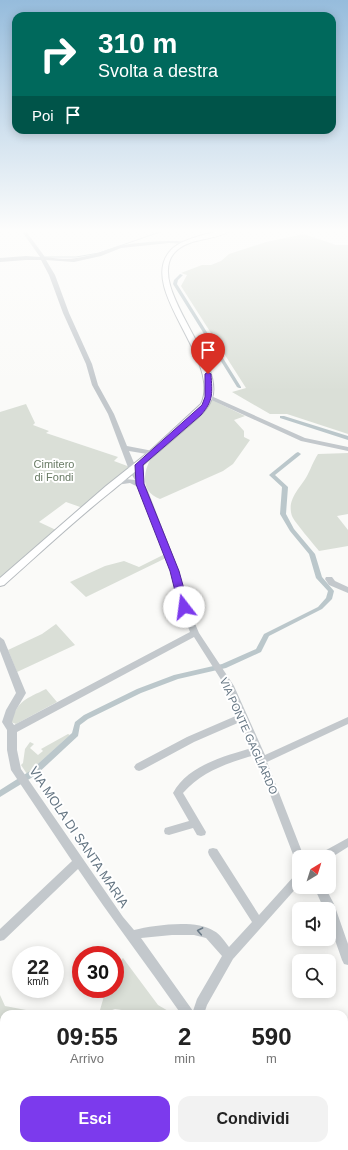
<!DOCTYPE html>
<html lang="it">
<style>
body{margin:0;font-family:Arial,sans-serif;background:#f2f2f2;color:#222;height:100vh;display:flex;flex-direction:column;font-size:15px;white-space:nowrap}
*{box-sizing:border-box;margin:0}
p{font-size:13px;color:#767676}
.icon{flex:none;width:22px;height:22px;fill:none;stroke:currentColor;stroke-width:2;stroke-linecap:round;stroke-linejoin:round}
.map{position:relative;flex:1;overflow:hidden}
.details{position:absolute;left:0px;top:1010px;width:348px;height:140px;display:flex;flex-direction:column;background:#fff;border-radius:12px 12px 0 0;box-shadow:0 2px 10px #0003}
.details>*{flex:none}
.guide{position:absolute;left:12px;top:12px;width:324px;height:122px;border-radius:12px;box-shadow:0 2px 10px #0003;background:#00695c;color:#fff;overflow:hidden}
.needle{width:26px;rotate:38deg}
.buttons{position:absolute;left:292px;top:850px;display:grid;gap:8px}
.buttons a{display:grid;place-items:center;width:44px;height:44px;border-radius:8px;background:#fff;box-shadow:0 2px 10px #0003;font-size:20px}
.speed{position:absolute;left:12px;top:946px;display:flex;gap:8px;font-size:20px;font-weight:700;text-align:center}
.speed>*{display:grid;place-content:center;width:52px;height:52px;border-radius:50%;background:#fff;box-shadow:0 2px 10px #0003;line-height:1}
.speed small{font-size:10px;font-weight:400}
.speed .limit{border:6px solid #d22;background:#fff;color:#111}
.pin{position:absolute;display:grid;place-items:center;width:34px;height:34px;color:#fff;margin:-41px -17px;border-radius:50% 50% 50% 0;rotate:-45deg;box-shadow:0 0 4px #0007}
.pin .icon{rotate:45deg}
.me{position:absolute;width:44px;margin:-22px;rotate:345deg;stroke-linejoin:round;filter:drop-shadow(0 0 3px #0008)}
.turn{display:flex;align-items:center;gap:14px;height:84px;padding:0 20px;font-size:18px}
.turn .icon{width:52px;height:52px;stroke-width:2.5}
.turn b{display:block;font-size:28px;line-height:34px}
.then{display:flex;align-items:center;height:38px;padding:0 20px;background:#0003;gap:8px;font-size:15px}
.eta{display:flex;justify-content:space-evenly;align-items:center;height:68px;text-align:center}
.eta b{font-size:24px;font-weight:800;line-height:28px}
.action{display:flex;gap:8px;margin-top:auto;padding:8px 20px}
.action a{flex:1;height:46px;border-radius:12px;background:#7c3aed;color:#fff;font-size:16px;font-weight:800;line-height:46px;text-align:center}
.action a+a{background:#f2f2f2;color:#222}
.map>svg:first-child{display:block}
.green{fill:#dadfd7}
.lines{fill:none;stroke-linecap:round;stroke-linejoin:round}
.stream{stroke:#bbc7cb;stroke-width:1}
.canal{fill:#bbc7cb;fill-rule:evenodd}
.major-casing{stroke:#b5babe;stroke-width:2}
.minor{fill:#c3c8cc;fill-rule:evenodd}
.major{fill:#fff;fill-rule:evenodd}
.oneway{stroke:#6a7a87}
.route{fill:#7c3aed;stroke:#51269a}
.labels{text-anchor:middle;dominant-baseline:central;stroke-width:4;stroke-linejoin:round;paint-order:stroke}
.park-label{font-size:11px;fill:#687a64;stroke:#fff}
.street-label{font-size:11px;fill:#657683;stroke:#fff}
.near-street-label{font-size:13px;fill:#657683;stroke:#fff}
</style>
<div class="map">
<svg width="348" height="1150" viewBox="0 0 348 1150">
<rect width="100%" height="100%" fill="#fafaf8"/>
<path class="green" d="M304 234 336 245H348V434L287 414H270L232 392 246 388 181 286 187 275 181 273 202 265H211L221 261 229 254 266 242Z
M212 400 245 416 234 420 244 431V437L250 440 233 464 223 471 160 499C140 491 143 473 151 458L207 407Z
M26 404 35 423 33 425 49 431 46 433 118 457 114 461 130 467 83 508 66 502 39 522 56 530 0 578V412Z
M348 453V514L337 516 348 530V546L319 551C313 543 295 523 292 516 286 498 302 487 308 474 312 466 313 462 318 454Z
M163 555 166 558 86 597 70 582 105 566 124 561 139 567Z
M56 624 75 645 17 672 8 650 42 634Z
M46 689 57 702 16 724 11 722C18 700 26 699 46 689Z
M68 734 70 735 27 774 21 765 23 763 25 749 30 742 34 744 30 748 38 755 43 751 41 749Z
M123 958 158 1005 170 1012 172 1014H137L135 1012 115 1009 107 1012 100 1010 106 989H115C115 977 113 967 123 958Z
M0 995 5 1006 47 1014H4V1050H0Z"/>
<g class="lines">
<path class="stream" d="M45 257H76L99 253 163 231 199 230"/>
<path class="canal" d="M180 274 183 275 178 280 177 284 241 387V388H239L237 387 173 284 174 280Z
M280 416H284L348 436V440L280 418Z
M298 452 301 454 300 455 275 475 288 487 286 514 294 529 315 554 322 577 334 591 332 599 322 609 269 636 261 652 226 668 178 679 141 693 88 719 80 725 78 736 36 775 0 797V790L30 771 72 733 75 722 84 715 137 689 174 675 222 664 256 649 264 634 318 607 326 598 328 591 316 578 309 554 290 531 280 514 282 487 269 475 296 453Z
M344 1031H348V1039H344Z
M0 1053H4V1063H0Z"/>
<g class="major-casing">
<path id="major" d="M222 230H231C216 241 189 237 175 252 144 285 225 360 212 398 208 411 194 421 185 429 161 450 137 470 113 490 75 520 40 553 4 585L0 586V578L106 486 150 451 201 404C223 361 135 288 171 250 181 239 208 234 222 230Z"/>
</g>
<path class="minor" d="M21 230H25L45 257C55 258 66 260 76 258 91 256 104 251 118 246 129 243 180 238 188 243L186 244 169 243 121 248 101 256 74 262 46 260 55 275 69 313 92 364 98 385 114 414 127 446 153 451 156 453 153 455 129 451 137 470 148 491 179 571 188 607 199 633 234 686 265 755 348 717V724L267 762 304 857H299V861L295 860 294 857 255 755C228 763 202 771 183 793L206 832 205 835 201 836 197 835 193 828 169 835 165 834 164 831 165 828 189 821 173 793C188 765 225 756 252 748L240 722 194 742 142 770 139 771 136 770 134 767 136 764 187 737 238 715 225 686 194 637 17 732V750L21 769 123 917 134 930C155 925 196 919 214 931 220 934 225 942 229 947L252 922 209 855 208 852 209 849 213 848 217 849 259 915 295 875 299 873V885L233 959 207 1005 204 1014H181C147 965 111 918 78 869L4 940 0 941V929L72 861 11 770 7 750V730L2 722 6 710 16 693 0 651V637L4 640 26 693 16 710 12 722 14 725 190 632 180 607 171 571 138 487 130 483 116 485 112 483 113 481 125 479 135 480 129 470 108 414 92 385 86 364 63 313 49 275 41 260H26L0 262V258L26 256 40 257ZM172 935H194L206 938 222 956 197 999 193 1011 141 938Z
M209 395 305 438 348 447V451L301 441 207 398V396Z
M326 577H332L335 581 348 587V593L329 585 325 579Z
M348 838V847L329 859V857H318L319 854Z
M314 887H325L334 904 348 944V965L344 964 342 960 329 923V909H324Z
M117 1146H137L138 1150H119Z
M212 1146H226L227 1150H213Z"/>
<use href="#major" class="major"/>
</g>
<defs><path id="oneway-chevron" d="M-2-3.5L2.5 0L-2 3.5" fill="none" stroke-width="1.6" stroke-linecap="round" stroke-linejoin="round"/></defs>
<use class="oneway" href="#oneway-chevron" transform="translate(200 931) rotate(-169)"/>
<linearGradient id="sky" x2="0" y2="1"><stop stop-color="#96bcdc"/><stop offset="0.59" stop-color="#fdfdfc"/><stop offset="1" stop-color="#fdfdfc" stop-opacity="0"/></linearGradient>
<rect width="348" height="391" fill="url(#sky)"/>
<path class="route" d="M208 372 211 374C212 393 214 400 201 415L143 465 144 484 179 571 189 607 184 610 179 607 170 571 136 484 135 465 202 405 205 397V374Z"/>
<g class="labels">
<g class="park-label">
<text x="54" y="464">Cimitero<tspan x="54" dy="13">di Fondi</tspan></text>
</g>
<g class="street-label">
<text transform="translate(249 736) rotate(66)">VIA PONTE GAGLIARDO</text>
</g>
<g class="near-street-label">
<text transform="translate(79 837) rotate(56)">VIA MOLA DI SANTA MARIA</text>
</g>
</g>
</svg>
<div class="buttons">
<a><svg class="needle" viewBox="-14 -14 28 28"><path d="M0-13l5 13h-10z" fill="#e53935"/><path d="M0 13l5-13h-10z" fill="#767676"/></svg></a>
<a><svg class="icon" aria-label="sound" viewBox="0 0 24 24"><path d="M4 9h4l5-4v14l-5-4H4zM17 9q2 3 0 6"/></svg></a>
<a><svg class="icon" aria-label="search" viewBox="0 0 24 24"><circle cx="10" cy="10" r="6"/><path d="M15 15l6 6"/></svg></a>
</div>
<div class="speed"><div>22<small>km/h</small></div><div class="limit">30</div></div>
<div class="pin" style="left:208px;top:374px;background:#d93025"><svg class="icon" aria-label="arrive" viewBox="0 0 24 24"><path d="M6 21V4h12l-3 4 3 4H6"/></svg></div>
<svg class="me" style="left:184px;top:607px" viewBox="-20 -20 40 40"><circle r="19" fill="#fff"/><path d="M0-13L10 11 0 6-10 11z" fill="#7c3aed"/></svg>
<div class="guide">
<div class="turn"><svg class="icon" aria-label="right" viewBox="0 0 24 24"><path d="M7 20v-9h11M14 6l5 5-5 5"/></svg><div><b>310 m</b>Svolta a destra</div></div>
<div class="then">Poi<svg class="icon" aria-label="arrive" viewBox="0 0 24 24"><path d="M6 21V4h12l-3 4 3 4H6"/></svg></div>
</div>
<section class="details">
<div class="eta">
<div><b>09:55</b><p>Arrivo</p></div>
<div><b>2</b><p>min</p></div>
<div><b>590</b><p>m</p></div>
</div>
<div class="action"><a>Esci</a><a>Condividi</a></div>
</section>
</div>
